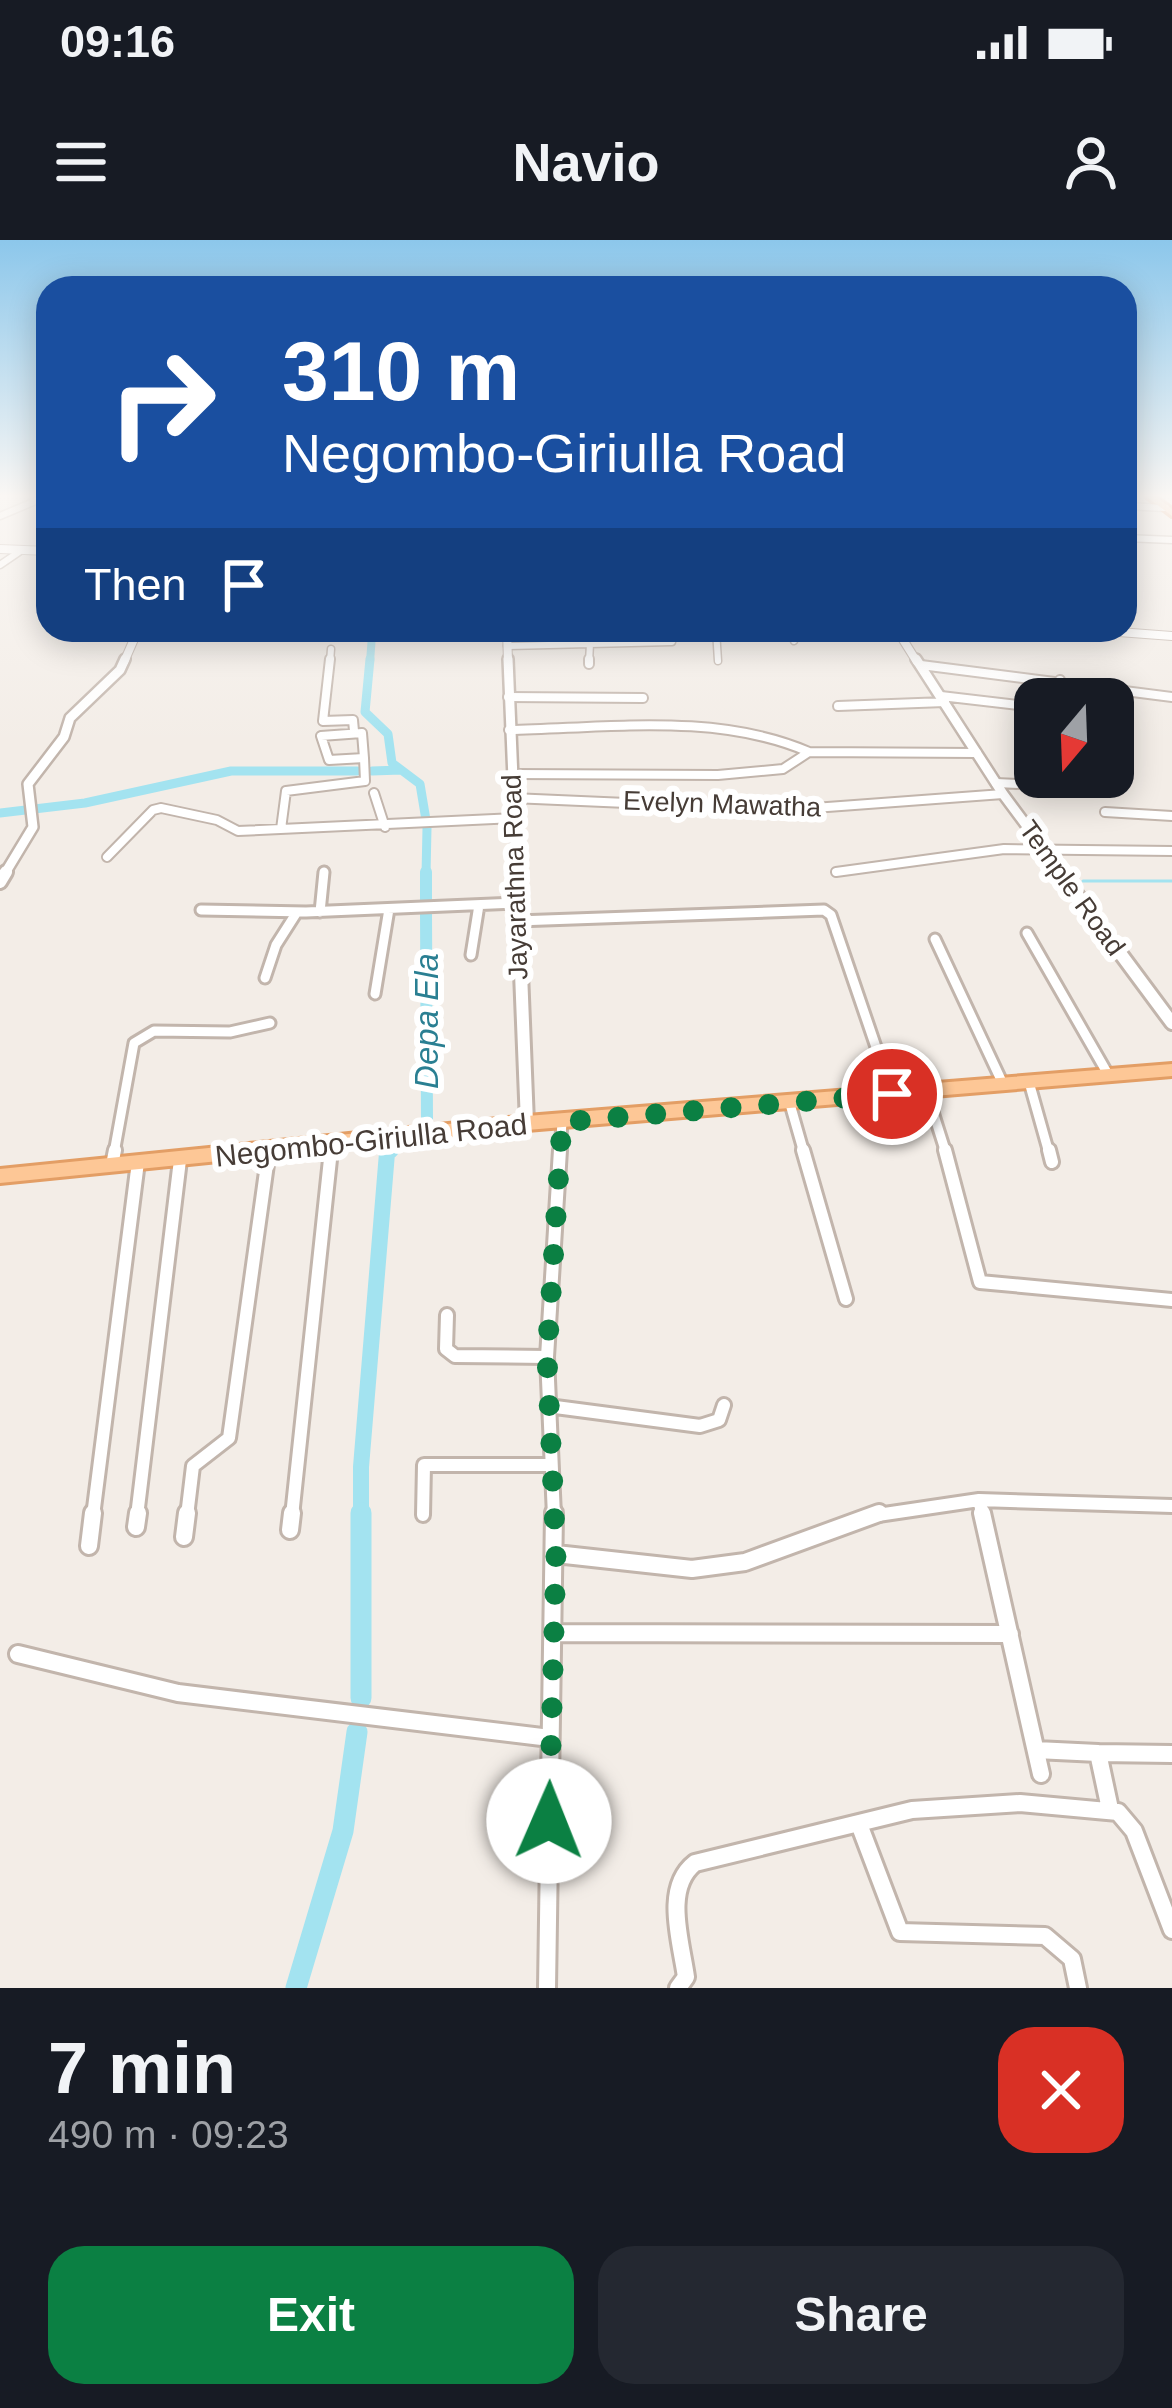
<!DOCTYPE html>
<meta charset="utf-8">
<style>
body{margin:0;font-family:Arial,sans-serif;background:#242831;color:#f1f3f6;height:100vh;display:flex;flex-direction:column;font-size:45px;white-space:nowrap}
*{box-sizing:border-box;margin:0}
p{font-size:39px;color:#9ea1a6}
.icon{flex:none;width:66px;height:66px;fill:none;stroke:currentColor;stroke-width:2;stroke-linecap:round;stroke-linejoin:round}
.map{position:relative;height:1748px;overflow:hidden}
.sheet{display:flex;flex-direction:column;background:#171b24;flex:1}
.sheet>*{flex:none}
.banner{position:absolute;left:36px;top:36px;width:1101px;height:366px;border-radius:36px;box-shadow:0 6px 30px #0003;background:#1a4fa0;color:#fff;overflow:hidden}
.needle{width:78px;rotate:199deg}
.tools{position:absolute;left:1014px;top:438px;display:grid;gap:24px}
.tools a{display:grid;place-items:center;width:120px;height:120px;border-radius:24px;background:#171b24;box-shadow:0 6px 30px #0003;font-size:60px}
.pin{position:absolute;display:grid;place-items:center;width:102px;height:102px;color:#fff;margin:-51px;border:6px solid #fff;border-radius:50%;box-shadow:0 3px 12px #0007}
.me{position:absolute;width:132px;margin:-66px;rotate:1deg;stroke-linejoin:round;filter:drop-shadow(0 0 9px #0008)}
.turn{display:flex;align-items:center;gap:42px;height:252px;padding:0 48px;font-size:54px}
.turn .icon{width:156px;height:156px;stroke-width:2.5}
.turn b{display:block;font-size:84px;line-height:102px}
.then{display:flex;align-items:center;height:114px;padding:0 48px;background:#0003;gap:24px;font-size:45px}
.round{display:grid;place-items:center;flex:none;width:126px;height:126px;border-radius:36px;background:#242831}
.overview{display:flex;align-items:center;justify-content:space-between;height:204px;padding:0 48px}
h1{font-size:72px;font-weight:700;line-height:90px}
.cta{display:flex;gap:24px;margin-top:auto;padding:24px 48px}
.cta a{flex:1;height:138px;border-radius:36px;background:#0b8043;color:#fff;font-size:48px;font-weight:700;line-height:138px;text-align:center}
.cta a+a{background:#242831;color:#f1f3f6}
.status{display:flex;justify-content:space-between;align-items:center;height:84px;padding:0 60px;background:#171b24;direction:ltr}
.status svg{height:33px;fill:currentColor}
header{display:flex;justify-content:space-between;align-items:center;height:156px;padding:0 48px;background:#171b24;font-size:54px;font-weight:700}
.map>svg:first-child{display:block}
.lines{fill:none;stroke-linecap:round;stroke-linejoin:round}
.stream{stroke:#a3e3f0;stroke-width:3}
.canal-far4{stroke:#a3e3f0;stroke-width:8}
.canal-far3{stroke:#a3e3f0;stroke-width:9}
.canal-far2{stroke:#a3e3f0;stroke-width:12}
.canal-far1{stroke:#a3e3f0;stroke-width:16}
.canal{stroke:#a3e3f0;stroke-width:21}
.minor-far4-casing{stroke:#c2b5ac;stroke-width:9}
.minor-far3-casing{stroke:#c2b5ac;stroke-width:12}
.minor-far2-casing{stroke:#c2b5ac;stroke-width:15}
.minor-far1-casing{stroke:#c2b5ac;stroke-width:18}
.minor-casing{stroke:#c2b5ac;stroke-width:22}
.tertiary-far2-casing{stroke:#c2b5ac;stroke-width:10}
.tertiary-far1-casing{stroke:#c2b5ac;stroke-width:14}
.tertiary-casing{stroke:#c2b5ac;stroke-width:18}
.primary-casing{stroke:#e39e65;stroke-width:6}
.trunk-casing{stroke:#dc7838;stroke-width:6}
.minor-far4{stroke:#fff;stroke-width:6}
.minor-far3{stroke:#fff;stroke-width:8}
.minor-far2{stroke:#fff;stroke-width:9}
.minor-far1{stroke:#fff;stroke-width:12}
.minor{stroke:#fff;stroke-width:16}
.tertiary-far2{stroke:#fff;stroke-width:8}
.tertiary-far1{stroke:#fff;stroke-width:9}
.tertiary{stroke:#fff;stroke-width:12}
.primary{fill:#fdc796;fill-rule:evenodd}
.trunk{fill:#fdb780;fill-rule:evenodd}
.route{stroke:#0b8043;stroke-width:21;stroke-dasharray:0 37.8}
.labels{text-anchor:middle;dominant-baseline:central;stroke-width:12;stroke-linejoin:round;paint-order:stroke}
.far-street-label{font-size:27px;fill:#463c36;stroke:#fff}
.street-label{font-size:30px;fill:#463c36;stroke:#fff}
.water-label{font-size:33px;font-style:italic;fill:#2a7f92;stroke:#fff}
</style>
<div class="status"><b>09:16</b><svg viewBox="0 0 49 12"><path d="M0 12V9h3v3zM5 12V6h3v6zM10 12V3h3v9zM15 12V0h3v12zM26 1h20v11H26zM47 4h2v5h-2z"/></svg></div>
<header><svg class="icon" aria-label="menu" viewBox="0 0 24 24"><path d="M4 6h16M4 12h16M4 18h16"/></svg>Navio<svg class="icon" aria-label="person" viewBox="0 0 24 24"><circle cx="12" cy="8" r="4"/><path d="M4 21q1-7 8-7t8 7"/></svg></header>
<div class="map">
<svg width="1172" height="1748" viewBox="0 0 1172 1748">
<rect width="100%" height="100%" fill="#f3ede7"/>
<g class="lines">
<path class="stream" d="M1083 641H1172"/>
<path class="canal-far4" d="M370 422 372 395"/>
<path class="canal-far3" d="M370 419 365 472 388 494 392 523 420 544 426 580
M372 531 401 530
M0 573 85 563 231 531H357
M426 635 427 588"/>
<path class="canal-far2" d="M426 662V632
M420 887 427 881 426 672
M387 913 399 904"/>
<path class="canal-far1" d="M361 1276V1227L387 913 391 910"/>
<path class="canal" d="M361 1273V1458
M296 1748 343 1591 357 1492"/>
<g class="minor-far4-casing">
<path id="minor-far4" d="M1125 266 1166 268
M0 276 45 257
M1125 298 1172 300
M0 325 19 312
M716 390 718 421
M791 390 794 401
M367 392 507 394
M507 406 672 402 674 390
M330 422 331 409
M589 422 590 404"/>
</g>
<g class="minor-far3-casing">
<path id="minor-far3" d="M330 419 323 481 353 480 354 491
M589 424V419
M921 425 1172 457
M1060 440 1062 459
M941 456 1035 467
M508 457 643 458
M838 466 945 462
M509 490C607 488 717 472 809 512
M362 493 364 518 329 520 321 496Z
M512 534 718 535 783 529 809 512 977 513
M996 543 1120 548
M374 553 385 587
M512 558 787 570 1003 554
M1105 572 1172 576
M281 589 286 551 365 541 364 518
M107 617 153 570 161 568 217 580 238 591 513 578
M836 632 1004 609 1172 611"/>
</g>
<g class="minor-far2-casing">
<path id="minor-far2" d="M201 670 306 672 516 663
M320 672 324 632
M517 681 824 670 831 675 892 854
M1027 693 1109 836
M935 699 1003 844
M471 715 479 665
M265 738 276 705 297 672
M375 754 389 669
M1029 842 1049 913
M926 850 946 913
M790 864 804 913
M114 913 134 803 154 791 230 792 270 783
M331 913 332 903
M560 913 562 882"/>
</g>
<g class="minor-far1-casing">
<path id="minor-far1" d="M803 910 846 1059
M945 910 980 1042 1172 1060
M1049 910 1052 922
M112 925 115 910
M447 1075 446 1109 455 1116 547 1117
M548 1166 700 1186 719 1180 724 1165
M979 1260 983 1276
M423 1275 424 1225H551
M93 1276 138 922
M137 1276 180 920
M187 1276 193 1226 229 1198 269 910
M292 1276 331 910
M554 1276 547 1117 560 910
M871 1276 979 1260 1172 1266"/>
</g>
<g class="minor-casing">
<path id="minor" d="M982 1273 1041 1534
M136 1287 138 1273
M290 1290 292 1273
M184 1297 187 1273
M89 1306 93 1273
M556 1314 692 1329 745 1322 879 1273
M553 1393 1010 1394
M18 1414 178 1453 550 1498
M1036 1510 1098 1513
M1110 1569 1098 1513 1172 1514
M859 1584 900 1692 1045 1696 1072 1719 1078 1748
M547 1748 554 1273
M678 1748 686 1737C681 1701 663 1648 695 1623L912 1570 1020 1563 1118 1572 1134 1591 1172 1690"/>
</g>
<g class="tertiary-far2-casing">
<path id="tertiary-far2" d="M0 309 48 311
M507 390 508 422
M897 390 917 422
M1092 390 1172 396
M124 422 138 390"/>
</g>
<g class="tertiary-far1-casing">
<path id="tertiary-far1" d="M508 419 517 635
M916 419 1003 554 1063 635
M4 635 33 587 28 544 64 497 70 478 120 430 125 419"/>
</g>
<g class="tertiary-casing">
<path id="tertiary" d="M517 632 527 883
M1060 632 1172 783
M0 642 6 632"/>
</g>
<g class="primary-casing">
<path id="primary" d="M1172 824V836L527 890 0 943V929L527 876Z"/>
</g>
<g class="trunk-casing">
<path id="trunk" d="M1147 257H1156L1172 269V276Z"/>
</g>
<use href="#minor-far4" class="minor-far4"/>
<use href="#minor-far3" class="minor-far3"/>
<use href="#minor-far2" class="minor-far2"/>
<use href="#minor-far1" class="minor-far1"/>
<use href="#minor" class="minor"/>
<use href="#tertiary-far2" class="tertiary-far2"/>
<use href="#tertiary-far1" class="tertiary-far1"/>
<use href="#tertiary" class="tertiary"/>
<use href="#primary" class="primary"/>
<use href="#trunk" class="trunk"/>
</g>
<linearGradient id="sky" x2="0" y2="1"><stop stop-color="#8cc7eb"/><stop offset="0.51" stop-color="#faf7f4"/><stop offset="1" stop-color="#faf7f4" stop-opacity="0"/></linearGradient>
<rect width="1172" height="502" fill="url(#sky)"/>
<g class="lines">
<path class="route" d="M549 1581 556 1314 547 1117 562 882 892 854"/>
</g>
<g class="labels">
<g class="far-street-label">
<text transform="translate(722 564) rotate(2)">Evelyn Mawatha</text>
<text transform="translate(515 637) rotate(-92)">Jayarathna Road</text>
<text transform="translate(1072 648) rotate(54)">Temple Road</text>
</g>
<g class="street-label">
<text transform="translate(371 900) rotate(-6)">Negombo-Giriulla Road</text>
</g>
<g class="water-label">
<text transform="translate(426 781) rotate(-90)">Depa Ela</text>
</g>
</g>
</svg>
<div class="tools">
<a><svg class="needle" viewBox="-14 -14 28 28"><path d="M0-13l5 13h-10z" fill="#e53935"/><path d="M0 13l5-13h-10z" fill="#9ea1a6"/></svg></a>
</div>
<div class="pin" style="left:892px;top:854px;background:#d93025"><svg class="icon" aria-label="arrive" viewBox="0 0 24 24"><path d="M6 21V4h12l-3 4 3 4H6"/></svg></div>
<svg class="me" style="left:549px;top:1581px" viewBox="-20 -20 40 40"><circle r="19" fill="#fff"/><path d="M0-13L10 11 0 6-10 11z" fill="#0b8043"/></svg>
<div class="banner">
<div class="turn"><svg class="icon" aria-label="right" viewBox="0 0 24 24"><path d="M7 20v-9h11M14 6l5 5-5 5"/></svg><div><b>310 m</b>Negombo-Giriulla Road</div></div>
<div class="then">Then<svg class="icon" aria-label="arrive" viewBox="0 0 24 24"><path d="M6 21V4h12l-3 4 3 4H6"/></svg></div>
</div>
</div>
<section class="sheet">
<div class="overview"><div><h1>7 min</h1><p>490 m · 09:23</p></div><a class="round" style="background:#d93025;color:#fff"><svg class="icon" aria-label="close" viewBox="0 0 24 24"><path d="M6 6l12 12M18 6L6 18"/></svg></a></div>
<div class="cta"><a>Exit</a><a>Share</a></div>
</section>
